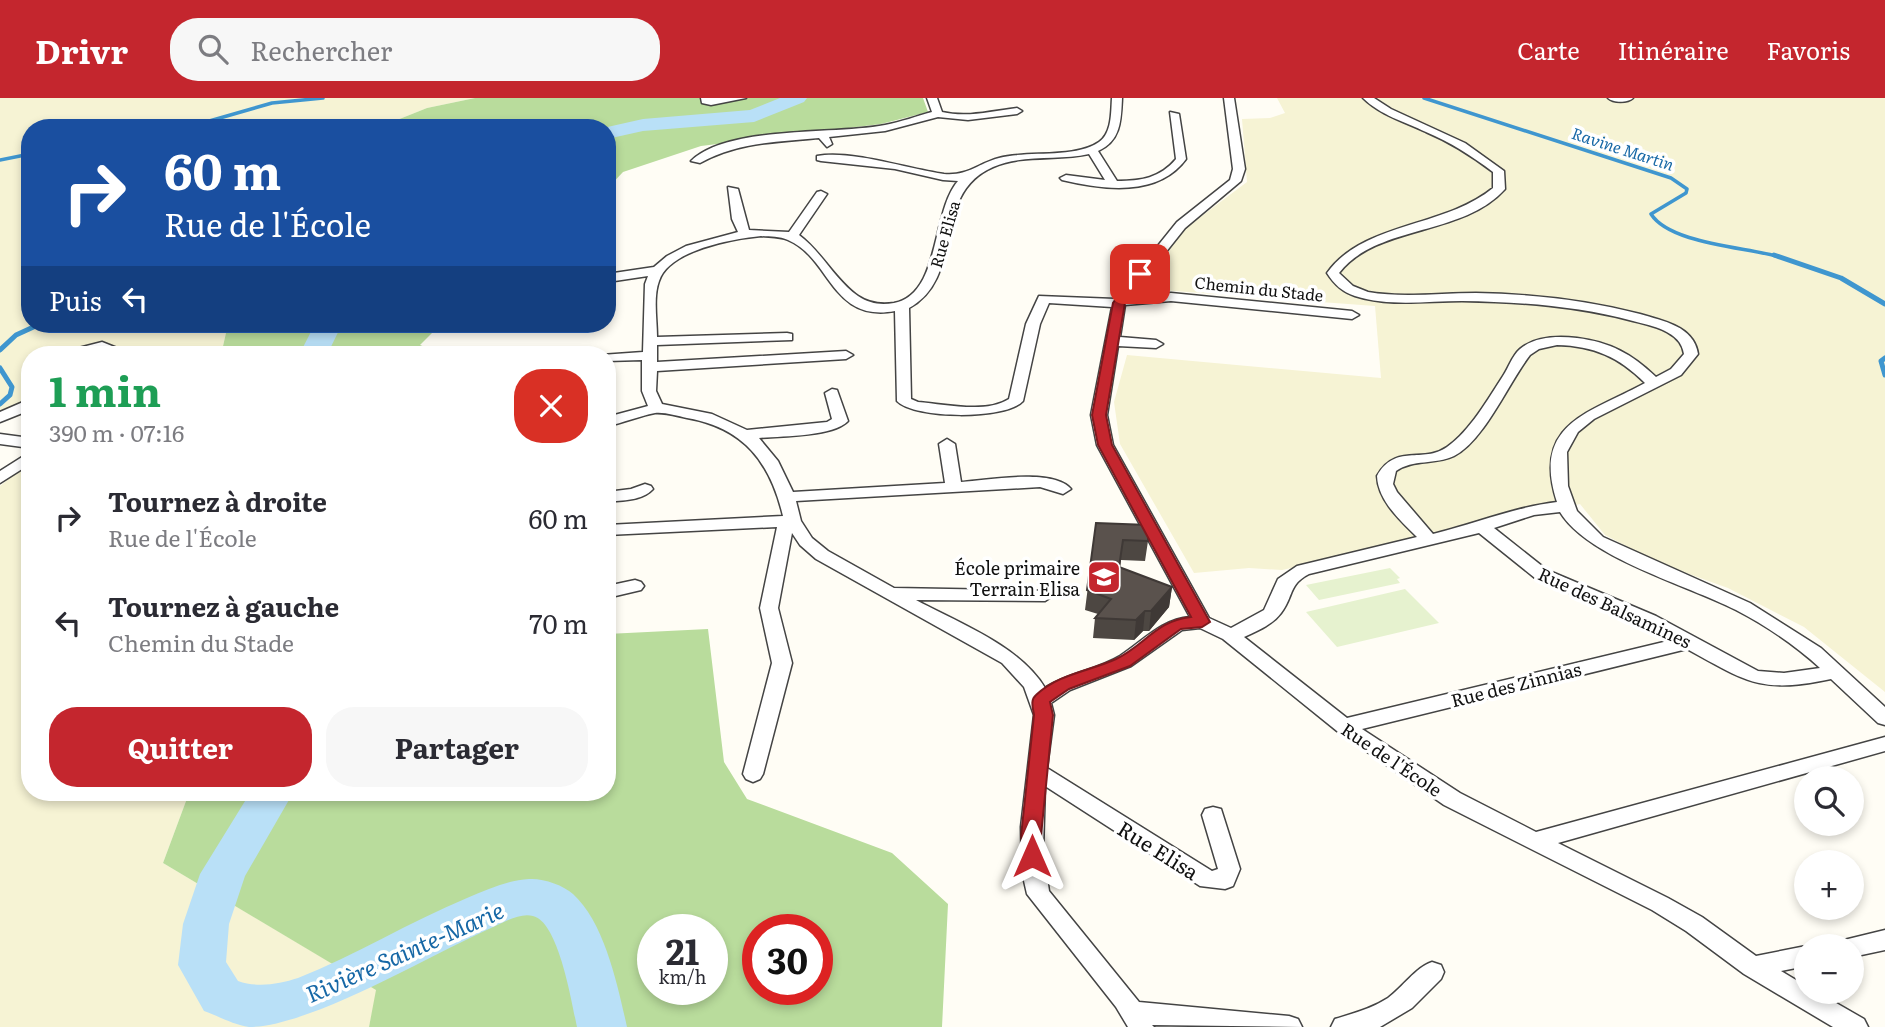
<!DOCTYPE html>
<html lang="fr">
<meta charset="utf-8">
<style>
body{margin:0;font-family:Literata,serif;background:#f7f7f7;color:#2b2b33;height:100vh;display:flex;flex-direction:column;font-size:26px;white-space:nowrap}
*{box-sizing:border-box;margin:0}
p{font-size:23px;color:#7c7c81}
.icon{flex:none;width:38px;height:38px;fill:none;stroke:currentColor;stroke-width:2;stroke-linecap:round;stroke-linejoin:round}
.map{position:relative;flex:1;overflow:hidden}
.details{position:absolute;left:21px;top:248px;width:595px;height:455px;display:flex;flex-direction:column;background:#fff;border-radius:28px;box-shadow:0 4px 10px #0003}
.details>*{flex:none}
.top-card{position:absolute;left:21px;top:21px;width:595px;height:214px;border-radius:28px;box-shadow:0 4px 10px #0003;background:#1a4fa0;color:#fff;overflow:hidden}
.controls{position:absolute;left:1794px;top:668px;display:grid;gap:14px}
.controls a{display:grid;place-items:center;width:70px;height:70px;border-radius:50%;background:#fff;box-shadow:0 4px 10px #0003;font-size:35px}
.speed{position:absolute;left:637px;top:816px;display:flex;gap:14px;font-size:35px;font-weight:700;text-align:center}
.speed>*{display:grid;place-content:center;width:91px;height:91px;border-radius:50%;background:#fff;box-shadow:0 4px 10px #0003;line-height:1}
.speed small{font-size:18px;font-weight:400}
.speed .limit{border:10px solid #d22;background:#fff;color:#111}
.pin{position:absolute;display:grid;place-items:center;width:60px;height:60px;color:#fff;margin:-30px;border-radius:14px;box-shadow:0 4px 10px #0006}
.me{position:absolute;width:77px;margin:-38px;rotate:0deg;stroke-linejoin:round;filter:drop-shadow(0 0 5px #0008)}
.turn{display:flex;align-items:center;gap:24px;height:147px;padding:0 28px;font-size:32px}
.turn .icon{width:91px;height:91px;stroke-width:2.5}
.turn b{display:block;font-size:49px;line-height:60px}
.then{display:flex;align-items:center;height:66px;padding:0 28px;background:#0003;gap:14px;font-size:26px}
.round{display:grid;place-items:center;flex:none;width:74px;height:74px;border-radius:28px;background:#f7f7f7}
.summary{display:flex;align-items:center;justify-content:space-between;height:119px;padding:0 28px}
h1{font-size:42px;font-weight:700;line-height:52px;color:#1e9e55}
.action{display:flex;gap:14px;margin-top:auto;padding:14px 28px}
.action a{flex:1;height:80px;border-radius:28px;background:#c4262e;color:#fff;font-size:28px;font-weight:700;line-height:80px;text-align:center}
.action a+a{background:#f7f7f7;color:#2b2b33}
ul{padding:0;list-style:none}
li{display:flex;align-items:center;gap:21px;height:105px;padding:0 28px}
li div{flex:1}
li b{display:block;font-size:26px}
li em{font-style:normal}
header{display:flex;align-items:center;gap:42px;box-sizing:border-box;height:98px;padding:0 35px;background:#c4262e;color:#fff}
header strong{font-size:33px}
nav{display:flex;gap:38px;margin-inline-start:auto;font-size:24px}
.search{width:490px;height:63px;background:#f7f7f7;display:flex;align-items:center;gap:18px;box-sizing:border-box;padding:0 24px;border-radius:28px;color:#7c7c81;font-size:26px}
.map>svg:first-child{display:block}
.farmland{fill:#f6f3d4}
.forest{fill:#b9dc9c;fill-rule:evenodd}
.pitch{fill:#e6f2cf}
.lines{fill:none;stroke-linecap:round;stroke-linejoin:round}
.stream-far1{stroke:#3f96cf;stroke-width:3.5}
.stream{stroke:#3f96cf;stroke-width:5}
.river{fill:#b9e0f7;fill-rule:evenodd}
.minor-casing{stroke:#444;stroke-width:3}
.minor{fill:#fff;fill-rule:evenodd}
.wall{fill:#4d4742}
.shaded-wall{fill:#3f3936}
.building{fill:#5a524d;stroke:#3f3936;stroke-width:2}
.route{fill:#c4262e;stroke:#7f191e;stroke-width:2}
.labels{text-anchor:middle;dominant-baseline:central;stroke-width:7;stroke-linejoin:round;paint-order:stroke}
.far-water-label{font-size:16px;font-style:italic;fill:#1768a6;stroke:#fff}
.far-street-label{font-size:16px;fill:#111;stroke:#fff}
.poi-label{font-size:18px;fill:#111;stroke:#fff;text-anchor:end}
.street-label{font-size:18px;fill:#111;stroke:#fff}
.near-street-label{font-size:21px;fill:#111;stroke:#fff}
.near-water-label{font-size:23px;font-style:italic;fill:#1768a6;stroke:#fff}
</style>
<header>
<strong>Drivr</strong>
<div class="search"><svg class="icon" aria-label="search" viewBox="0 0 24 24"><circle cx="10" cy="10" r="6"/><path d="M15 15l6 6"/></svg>Rechercher</div>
<nav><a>Carte</a><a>Itinéraire</a><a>Favoris</a></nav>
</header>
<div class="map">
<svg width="1885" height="929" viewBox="0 0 1885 929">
<rect width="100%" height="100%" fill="#fffdf5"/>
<path class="farmland" d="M0 0H475L427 10 377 30H30V226H228L221 257H30V308L0 322Z
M1277 0H1885V594L1804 529 1728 490 1661 466 1605 437 1580 406 1282 472 1249 470 1194 475 1120 346 1114 304 1127 257 1381 280 1375 208 1135 190 1187 129 1247 84 1242 21 1270 20 1285 15Z
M30 364V695H189L163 765 377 892 369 929H0V388Z"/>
<path class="forest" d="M475 0H923L928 14 881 26 701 48 623 74 607 91V30H377L427 10Z
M228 226H441L420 247 444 257H221Z
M708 531 724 664 747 701 892 755 948 806 942 929H369L376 892 163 765 189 695H607V536ZM653 831H712V891H653ZM758 831H817V891H758Z"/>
<path class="pitch" d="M1390 470 1400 480 1397 481 1400 485 1319 502 1306 487Z
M1405 491 1439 525 1337 549 1306 514Z"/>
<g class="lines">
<path class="stream-far1" d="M1424 0 1671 80 1687 91 1686 95 1651 116C1670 146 1746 149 1780 159
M185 30 272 5 323 0
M0 62 30 56"/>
<path class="stream" d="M1774 157 1841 180 1885 206
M0 252 16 237 40 226
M1885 260 1881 263 1885 277
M0 270 12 289 10 297 0 306"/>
<path class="river" d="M780 0H807L804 4 754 24 643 33 607 41V30H603L643 21 750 12Z
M315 226H342L327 257H299Z
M250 695H293L245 778 229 826 226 864 238 883C258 890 279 886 298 880 356 857 409 824 467 800 487 792 508 782 529 781 543 780 563 787 573 796 605 825 618 889 627 929H577C572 906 559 824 533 818 520 814 503 825 491 830 432 856 310 929 249 929 234 927 218 918 204 913L178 867 183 826 200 776Z"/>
<g class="minor-casing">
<path id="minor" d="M701 0H746L711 7 702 5Z
M927 0H937L942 14C967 20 992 13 1017 10L1022 13 1017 16 968 22 938 19 885 33 829 39 832 46 827 49 819 40C777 44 737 44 700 65L691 63C728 27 834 37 885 27 901 24 917 18 932 14Z
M1112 0H1122C1121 22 1121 43 1098 53L1117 83C1141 83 1160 80 1176 61L1170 14 1179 16 1186 61C1158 99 1104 92 1062 82L1060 80 1066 77 1105 82 1089 56C1058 63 1023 56 993 69 930 96 966 179 909 210L911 301 918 304C944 306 986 316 1009 301L1026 226 1039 198 1115 201 1177 124 1230 82 1233 71 1224 0H1234L1245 71 1241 83 1185 130 1131 198 1171 195 1352 213 1359 217 1352 221 1171 203 1125 207 1120 239 1156 242 1163 246 1156 250 1118 248 1107 317 1113 347 1209 520 1231 530 1264 512 1278 481 1297 468 1417 439C1401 423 1378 403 1377 378 1395 345 1423 366 1447 349 1470 333 1488 301 1503 278 1509 269 1512 258 1520 251 1535 238 1558 238 1577 240 1610 244 1632 256 1656 279L1671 271 1684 256C1681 233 1652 228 1633 223 1577 208 1520 204 1462 203 1427 203 1389 209 1355 198 1342 194 1334 186 1327 175 1363 124 1444 130 1493 90V74C1472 58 1450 44 1426 34 1405 24 1380 17 1363 0H1374L1391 11 1465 45 1504 73 1505 91C1462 139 1377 126 1339 175L1353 188 1368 194C1403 200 1440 195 1476 195 1531 196 1586 202 1640 216 1663 223 1694 228 1698 256L1681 277 1594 321 1578 334 1567 354 1568 388 1577 413 1603 439 1750 505 1821 550 1885 609V627L1878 625 1831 581C1760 596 1747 584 1687 551L1362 631 1460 695 1536 734 1885 639V653L1558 745 1668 800 1702 819 1756 858 1806 848 1808 849 1806 868 1781 873 1806 888V894H1817L1864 921 1868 929H1833L1744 876 1686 833 1652 812 1444 707 1337 633 1223 541 1200 530 1182 532 1131 568 1070 592 1051 605 1054 617 1047 670 1212 773 1218 771 1202 717 1205 711 1213 709 1221 711 1240 771 1233 788 1225 791 1200 788 1045 688 1043 752 1049 793 1139 904 1289 918 1298 921 1302 929 1152 927 1154 929H1128L1116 909 1027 796 1022 774 1021 729 1034 617 1024 589 1002 565 816 461 800 447 792 435 778 510 792 565 763 676 760 681 753 684 746 681 743 676 772 565 760 510 777 429 607 437V427L783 418C770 364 744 330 687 320 677 318 665 314 655 315 639 318 623 325 607 328V319L648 308 642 293V262L607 263V257H601L643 254 645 186 648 178 608 184 607 176 654 169 667 158 686 148 738 134 732 121 728 89 738 91 749 132 789 134 817 94 821 93 827 96 799 137C822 154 835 182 858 198 870 206 881 207 894 205 941 196 931 114 958 83L943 82 895 71 821 63 817 62V58C854 52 907 71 944 76 968 78 977 66 999 60 1028 52 1074 61 1099 44 1112 35 1111 15 1112 0ZM761 138C770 139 779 138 788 142 831 160 831 225 895 213L897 303C914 321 1006 322 1023 303L1040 226 1049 205 1112 209 1091 317 1097 347 1190 519C1162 521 1143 543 1120 558 1097 572 1067 575 1045 590 1020 548 959 525 916 502L1045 503 1054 497 1051 493 894 490 828 453 812 440 801 423 796 403 1040 389 1063 396 1071 391C1053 370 987 382 961 384L955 346 947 341 939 346 945 385 793 394 778 363 759 340C781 338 833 339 848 323L837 292 832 291 825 295 832 321 827 324 747 332 712 316 662 306 656 293 657 273 846 261 853 257 846 253 657 264V247L792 242V236L787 235 657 239C657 222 653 199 659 183 669 152 732 141 761 138ZM1557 247C1594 248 1619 259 1645 285 1590 315 1531 325 1557 404 1515 409 1474 426 1433 436L1397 394 1393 386 1396 373C1413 361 1435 367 1454 358 1484 343 1509 284 1530 257L1539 251ZM1560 414C1588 460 1687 487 1736 512 1765 527 1796 548 1820 570L1784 575 1758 573 1656 518 1547 472 1494 430 1534 417ZM1479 435 1535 480 1642 526 1672 542 1347 620 1244 539C1257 533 1272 527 1281 515 1294 498 1288 487 1309 476Z
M1608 0H1633C1628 5 1613 5 1608 0Z
M102 244 117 250 119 257H105L100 253 83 257H61L63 254Z
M30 301V312L0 324V314Z
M0 336 30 340V350L0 346Z
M30 354V366L0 385V373Z
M645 386 651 388 653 391C642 403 623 402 607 404V394L631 391Z
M635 482 641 484 644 488 641 492 607 500V488Z
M1885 832V852L1852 859V849H1840L1844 842Z
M1432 864 1441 867 1444 874 1441 881 1412 910 1380 929H1331L1335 921C1354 915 1371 911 1388 900 1403 889 1415 870 1432 864Z"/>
</g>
<use href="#minor" class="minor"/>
</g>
<path class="wall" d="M1096 425 1148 443 1145 463 1121 462 1120 470 1172 489 1169 509 1149 533H1143L1134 542 1093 540 1095 520 1098 516 1085 512Z"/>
<path class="shaded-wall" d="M1172 489 1169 509 1149 533 1151 513Z
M1145 513 1143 533 1134 542 1136 522Z"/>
<path class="building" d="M1096 425 1148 427V443L1123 442 1119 469 1172 489 1151 513H1145L1136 522 1095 520 1111 501 1087 492Z"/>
<path class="route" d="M1136 173 1146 176 1125 205 1106 317 1112 347 1210 524 1202 529 1181 531 1130 568 1069 591 1050 604 1053 617 1041 738 1042 758 1039 763 1032 766 1025 763 1021 738 1034 617C1033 610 1030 602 1036 597 1058 576 1090 573 1116 561 1144 548 1157 522 1191 519L1098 347 1092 317 1113 205Z"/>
<defs>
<g id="school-square" transform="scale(1.75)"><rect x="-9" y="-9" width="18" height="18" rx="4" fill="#c4262e" stroke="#fff"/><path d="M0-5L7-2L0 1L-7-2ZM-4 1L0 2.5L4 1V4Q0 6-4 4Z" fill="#fff"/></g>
</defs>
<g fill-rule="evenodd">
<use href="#school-square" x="1104" y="479"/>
</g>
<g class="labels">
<g class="far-water-label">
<text transform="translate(1623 50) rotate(18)">Ravine Martin</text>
</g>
<g class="far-street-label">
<text transform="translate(944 136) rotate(-74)">Rue Elisa</text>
<text transform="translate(1259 190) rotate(6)">Chemin du Stade</text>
</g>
<g class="poi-label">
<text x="1080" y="469">École primaire<tspan x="1080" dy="21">Terrain Elisa</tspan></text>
</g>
<g class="street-label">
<text transform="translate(1615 509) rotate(25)">Rue des Balsamines</text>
<text transform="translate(1516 586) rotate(-14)">Rue des Zinnias</text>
<text transform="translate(1392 661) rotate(34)">Rue de l'École</text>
</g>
<g class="near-street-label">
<text transform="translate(1159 751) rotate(32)">Rue Elisa</text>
</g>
<g class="near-water-label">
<text transform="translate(404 853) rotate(-24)">Rivière Sainte-Marie</text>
</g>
</g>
</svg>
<div class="controls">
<a><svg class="icon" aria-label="search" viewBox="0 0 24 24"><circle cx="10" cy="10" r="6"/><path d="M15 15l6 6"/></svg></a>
<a>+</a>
<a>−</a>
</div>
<div class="speed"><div>21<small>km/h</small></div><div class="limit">30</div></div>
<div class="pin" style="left:1140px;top:176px;background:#d93025"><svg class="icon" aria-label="arrive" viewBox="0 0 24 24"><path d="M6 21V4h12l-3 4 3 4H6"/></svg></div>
<svg class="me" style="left:1032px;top:758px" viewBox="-20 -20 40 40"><path d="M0-17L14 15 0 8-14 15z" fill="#c4262e" stroke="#fff" stroke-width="4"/></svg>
<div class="top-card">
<div class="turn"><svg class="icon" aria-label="right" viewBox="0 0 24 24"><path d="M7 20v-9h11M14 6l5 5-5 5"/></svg><div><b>60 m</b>Rue de l'École</div></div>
<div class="then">Puis<svg class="icon" aria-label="left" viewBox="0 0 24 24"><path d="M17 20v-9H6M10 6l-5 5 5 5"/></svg></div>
</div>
<section class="details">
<div class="summary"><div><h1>1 min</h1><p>390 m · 07:16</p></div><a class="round" style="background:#d93025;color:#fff"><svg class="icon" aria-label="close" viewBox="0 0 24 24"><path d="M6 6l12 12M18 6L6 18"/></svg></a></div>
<ul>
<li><svg class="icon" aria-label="right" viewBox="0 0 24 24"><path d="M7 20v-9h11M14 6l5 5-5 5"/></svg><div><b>Tournez à droite</b><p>Rue de l'École</p></div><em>60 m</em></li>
<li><svg class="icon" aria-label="left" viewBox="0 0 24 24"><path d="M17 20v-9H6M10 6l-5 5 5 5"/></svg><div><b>Tournez à gauche</b><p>Chemin du Stade</p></div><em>70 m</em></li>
</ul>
<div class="action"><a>Quitter</a><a>Partager</a></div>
</section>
</div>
